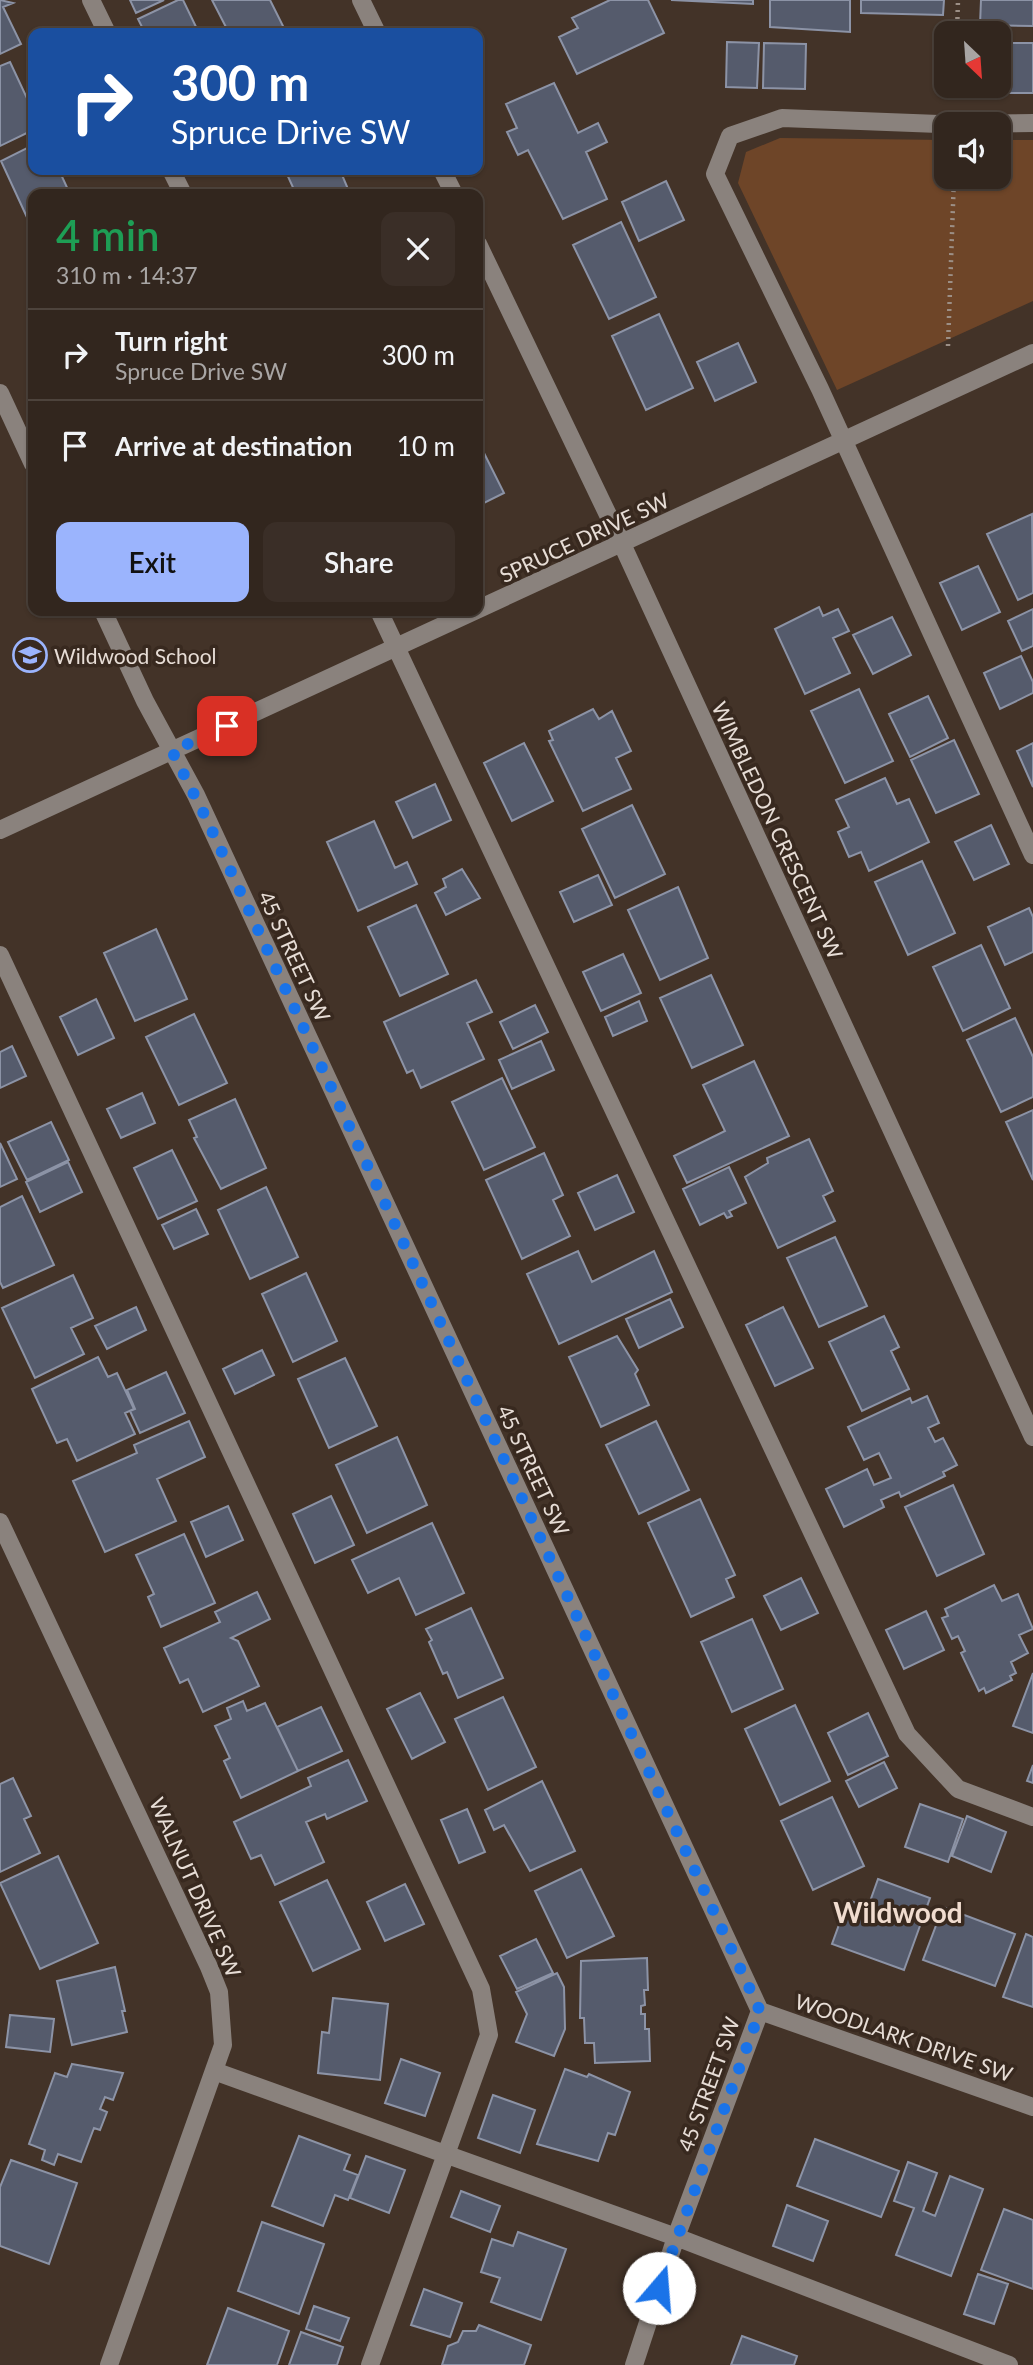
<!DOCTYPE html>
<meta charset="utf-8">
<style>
body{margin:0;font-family:Lato,sans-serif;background:#3a2e27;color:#f1f3f6;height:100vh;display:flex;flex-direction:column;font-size:26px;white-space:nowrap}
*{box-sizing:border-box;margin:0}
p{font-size:23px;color:#a8a5a4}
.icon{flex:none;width:38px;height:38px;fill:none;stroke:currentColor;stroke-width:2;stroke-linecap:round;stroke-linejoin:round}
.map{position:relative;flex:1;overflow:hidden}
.sheet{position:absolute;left:28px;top:189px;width:455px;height:427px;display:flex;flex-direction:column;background:#32261e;border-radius:14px;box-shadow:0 2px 5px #0004,0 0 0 2px #4d433c}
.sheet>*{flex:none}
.banner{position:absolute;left:28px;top:28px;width:455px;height:147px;border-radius:14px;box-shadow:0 2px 5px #0004,0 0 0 2px #4d433c;background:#1a4fa0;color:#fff;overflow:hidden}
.needle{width:46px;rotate:155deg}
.buttons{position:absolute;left:934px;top:21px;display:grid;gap:14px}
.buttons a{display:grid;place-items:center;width:77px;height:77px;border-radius:14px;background:#32261e;box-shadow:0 2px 5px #0004,0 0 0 2px #4d433c;font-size:35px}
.pin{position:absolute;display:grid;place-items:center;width:60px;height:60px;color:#fff;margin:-30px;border-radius:14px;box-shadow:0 4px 10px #0006}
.me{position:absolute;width:77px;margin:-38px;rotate:18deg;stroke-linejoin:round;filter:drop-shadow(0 0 5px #0008)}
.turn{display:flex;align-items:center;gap:24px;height:147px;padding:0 28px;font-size:32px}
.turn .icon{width:91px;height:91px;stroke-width:2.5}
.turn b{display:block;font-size:49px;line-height:60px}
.round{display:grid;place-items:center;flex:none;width:74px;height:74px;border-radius:14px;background:#3a2e27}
.summary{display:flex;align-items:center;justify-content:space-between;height:119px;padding:0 28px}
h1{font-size:42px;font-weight:600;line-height:52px;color:#1e9e55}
.button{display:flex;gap:14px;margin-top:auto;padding:14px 28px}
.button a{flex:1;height:80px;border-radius:14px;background:#9bb4fd;color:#111;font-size:28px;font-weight:600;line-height:80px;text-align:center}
.button a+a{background:#3a2e27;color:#f1f3f6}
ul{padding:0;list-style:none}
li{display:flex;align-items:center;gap:21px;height:91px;padding:0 28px;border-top:2px solid #4d433c}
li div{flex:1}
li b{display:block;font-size:26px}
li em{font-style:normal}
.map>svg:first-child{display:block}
.green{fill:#6e4528}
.building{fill:#555b6c;stroke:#8c93a6;stroke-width:2}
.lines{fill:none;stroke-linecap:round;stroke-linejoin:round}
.path{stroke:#9c8f86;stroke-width:4.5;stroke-dasharray:2 5;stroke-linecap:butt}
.minor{stroke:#8a827d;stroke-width:18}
.route{stroke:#1a73e8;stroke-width:12;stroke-dasharray:0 21.6}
.labels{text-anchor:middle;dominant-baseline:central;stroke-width:7;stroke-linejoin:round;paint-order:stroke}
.street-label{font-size:21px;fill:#e7ddd6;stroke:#38291f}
.poi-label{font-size:21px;fill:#e7ddd6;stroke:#38291f;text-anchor:start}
.district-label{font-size:28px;font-weight:bold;fill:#f0dccf;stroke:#38291f}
</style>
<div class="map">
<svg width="1033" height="2365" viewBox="0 0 1033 2365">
<rect width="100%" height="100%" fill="#433328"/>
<path class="green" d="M780 138 947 140V177H999V140H1033V301L837 390 738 183 746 152Z"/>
<path class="building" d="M0 0 13 3 3 7 21 44 0 54Z
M130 0H164L136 13Z
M178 0H183L199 33H145L138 19Z
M212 0H270L285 30 279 33H229Z
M610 0H648L664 33 577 74 559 37 578 28 572 18Z
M671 0H753V4Z
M770 0H850V32L770 27Z
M861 0H944L943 15 861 13Z
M981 0H1033V26L980 25Z
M727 42 759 43 757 88 726 87Z
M764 43 806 44 805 89 763 88Z
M1010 43H1033V93H1009Z
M10 62 33 111V130L0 146V66Z
M554 83 578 133 598 123 607 142 586 152 607 199 563 219 528 150 518 155 507 132 517 128 506 104Z
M33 145V170H59L70 194H33L31 226 1 161Z
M285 170H340L348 189 337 194H296Z
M666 181 684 220 639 241 622 202Z
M621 222 656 297 609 319 573 245Z
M659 314 693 388 646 410 612 336Z
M738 343 756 382 715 401 697 362Z
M478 441 504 493 478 506Z
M1032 514 1033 593 1018 600 987 534Z
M978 566 1000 612 962 630 940 583Z
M819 607 823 616 838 609 849 631 833 638 850 673 805 694 775 629Z
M1033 609V646L1022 651 1008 621Z
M892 617 911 655 873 674 853 635Z
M1021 656 1033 682V693L1000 709 984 673Z
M859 689 893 761 845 783 811 711Z
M928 696 948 738 910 757 889 714Z
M593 709 599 719 612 711 631 751 616 758 631 789 583 811 549 741 553 740 549 731Z
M954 740 979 794 936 813 911 760Z
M524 743 553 801 512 821 484 763Z
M1033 743V787L1017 751Z
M885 778 897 804 909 799 929 842 869 871 861 852 849 857 838 832 849 827 836 800Z
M435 784 451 820 413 838 396 802Z
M632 805 665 874 615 898 582 829Z
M374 821 395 868 407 862 417 884 358 911 327 842Z
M991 825 1009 864 974 880 955 842Z
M922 861 955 933 908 955 875 882Z
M462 869 480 898 446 915 435 893 446 887 443 879Z
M598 875 612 905 574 922 560 892Z
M678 887 708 958 660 980 628 910Z
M416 905 448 974 400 996 368 927Z
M1029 908 1033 917V952L1005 965 988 927Z
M156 929 187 999 135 1021 104 953Z
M981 945 1010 1008 963 1031 933 967Z
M623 954 641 993 601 1011 583 972Z
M711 975 743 1045 692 1068 660 998Z
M476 980 492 1012 467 1023 484 1059 421 1088 413 1070 407 1073 384 1022Z
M96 999 114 1038 78 1055 60 1017Z
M639 1001 647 1021 613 1036 605 1017Z
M535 1005 548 1032 513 1049 500 1022Z
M194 1014 227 1083 179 1105 146 1037Z
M1015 1018 1033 1057V1097L1001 1112 967 1040Z
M541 1041 554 1070 512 1089 499 1060Z
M12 1046 26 1076 0 1088V1052Z
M754 1061 789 1136 687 1183 674 1156 725 1131 703 1085Z
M502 1078 535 1147 484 1170 452 1102Z
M142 1093 155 1123 121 1138 107 1109Z
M235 1099 266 1168 221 1189 194 1138 197 1137 189 1120Z
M1033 1110V1180L1006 1122Z
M51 1122 69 1160 27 1180 8 1142Z
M809 1139 833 1191 823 1196 835 1221 778 1248 745 1177 768 1163 767 1158Z
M0 1143 17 1179 0 1187Z
M172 1150 197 1201 158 1219 134 1168Z
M544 1153 563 1195 553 1200 570 1236 522 1259 486 1180Z
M68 1162 82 1192 40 1212 26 1182Z
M729 1167 746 1203 729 1211 732 1216 727 1218 724 1213 700 1225 683 1189Z
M617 1175 634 1212 595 1230 578 1193Z
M266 1187 298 1257 250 1279 218 1210Z
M22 1196 54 1265 3 1288 0 1282V1207Z
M196 1209 208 1234 174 1249 162 1225Z
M835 1237 867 1306 819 1327 787 1258Z
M578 1251 592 1282 654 1251 672 1292 559 1344 527 1274Z
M306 1273 337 1341 293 1362 262 1294Z
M73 1275 93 1318 71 1328 84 1354 35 1378 2 1308Z
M670 1299 683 1327 639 1348 626 1319Z
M136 1307 146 1330 107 1349 95 1326Z
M783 1307 813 1368 775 1386 746 1325Z
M884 1316 899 1347 891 1351 909 1389 862 1411 829 1342Z
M617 1336 638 1370 635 1374 649 1405 601 1427 569 1357Z
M262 1350 274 1375 235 1394 223 1369Z
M98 1357 108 1377 117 1373 134 1409 125 1413 135 1434 77 1461 67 1439 57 1443 32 1389Z
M345 1358 377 1426 329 1448 298 1379Z
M166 1372 185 1413 140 1433 130 1411 135 1409 127 1390Z
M927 1396 939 1423 928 1428 935 1442 943 1438 957 1465 943 1472 945 1476 901 1497 899 1492 881 1500 884 1507 844 1527 826 1489 867 1469 874 1485 891 1478 879 1453 864 1460 848 1427 910 1398 912 1403Z
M189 1421 205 1457 157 1479 176 1521 105 1552 73 1481 137 1453 134 1445Z
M656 1421 689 1490 639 1514 606 1445Z
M397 1437 427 1505 367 1533 336 1465Z
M953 1485 984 1554 937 1576 905 1507Z
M331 1496 354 1545 315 1563 293 1514Z
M700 1499 735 1575 726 1579 734 1597 691 1617 648 1523Z
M228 1506 243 1540 206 1557 191 1522Z
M432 1523 464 1593 416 1615 399 1578 368 1593 352 1560Z
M184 1534 215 1603 161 1627 148 1597 154 1594 136 1555Z
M801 1578 818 1613 781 1630 764 1596Z
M994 1585 1002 1601 1018 1594 1033 1629 1019 1635 1028 1653 1011 1662 1016 1673 1010 1676 1012 1680 986 1693 984 1688 979 1691 961 1653 965 1651 958 1636 952 1639 942 1618 948 1616 945 1609Z
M257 1592 270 1619 231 1638 238 1641 259 1686 203 1712 188 1679 180 1683 164 1648 220 1622 215 1612Z
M471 1608 503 1678 458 1698 447 1672 443 1674 429 1642 432 1640 426 1629Z
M926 1611 944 1650 904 1669 886 1630Z
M752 1619 783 1689 732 1712 701 1642Z
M1033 1673V1733L1013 1726Z
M420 1693 445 1742 412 1759 387 1709Z
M503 1697 536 1767 488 1790 455 1719Z
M243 1701 247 1711 265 1703 298 1771 241 1798 224 1761 230 1758 215 1726 231 1719 227 1708Z
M795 1705 830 1781 780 1805 745 1729Z
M321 1707 342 1751 298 1771 277 1727Z
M868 1713 888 1756 848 1775 828 1733Z
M348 1760 367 1801 327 1819 325 1814 306 1822 324 1862 275 1885 261 1855 251 1859 234 1822 311 1786 308 1778Z
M884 1762 897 1788 859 1807 846 1781Z
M1033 1765V1783L1027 1781Z
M13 1778 31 1816 24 1819 40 1853 0 1872V1784Z
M542 1781 575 1851 530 1871 504 1825 494 1830 485 1810Z
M832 1797 864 1866 813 1890 781 1821Z
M920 1804 963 1819 948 1862 905 1847Z
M467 1809 485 1852 459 1863 441 1820Z
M967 1816 1006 1832 991 1872 952 1856Z
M58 1856 98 1943 40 1969 0 1883Z
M581 1869 614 1936 567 1958 535 1891Z
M878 1879 930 1898 904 1970 832 1944 848 1900 868 1907Z
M327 1880 360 1949 313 1971 280 1902Z
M405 1884 424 1924 385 1941 367 1902Z
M943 1907 1015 1934 995 1986 923 1960Z
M1026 1934 1033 1937V2007L1003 1997Z
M536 1939 553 1973 517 1989 500 1956Z
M647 1958 648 1990H644L645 2005 641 2006V2014H645V2029H649L650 2061 595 2063 594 2043H585L584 2018H580L581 1961Z
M115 1967 125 2011H122L127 2032 72 2045 57 1981Z
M557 1973 564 1987 565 2029 554 2056 516 2042 527 2014 516 1992Z
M333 1998 388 2004 380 2080 318 2073 322 2032 329 2033Z
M10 2015 54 2019 50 2052 6 2047Z
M401 2059 440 2073 425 2116 385 2103Z
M72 2064 123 2073 113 2100 105 2097 100 2109 107 2112 100 2130 94 2128 81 2162 58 2154 54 2165 42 2160 45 2150 29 2144 55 2073 67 2077Z
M565 2069 587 2077 589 2074 630 2092 615 2135 608 2133 598 2161 537 2144Z
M493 2095 535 2110 520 2153 478 2138Z
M299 2136 350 2155 344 2170 358 2175 348 2200 335 2195 323 2226 272 2206Z
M815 2139 899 2171 881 2217 797 2186Z
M366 2156 405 2170 389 2213 350 2198Z
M11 2160 77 2183 49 2264 0 2246V2187Z
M908 2162 937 2173 923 2211 935 2216 950 2176 983 2189 951 2276 896 2255 914 2208 894 2201Z
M461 2191 500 2206 490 2232 451 2217Z
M787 2205 828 2221 813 2261 773 2246Z
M1004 2209 1033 2220V2289L981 2270Z
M262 2222 324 2244 299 2314 238 2291Z
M518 2232 566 2249 541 2320 491 2302 500 2278 481 2272 492 2239 513 2246Z
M978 2274 1008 2284 994 2324 964 2314Z
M424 2289 462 2303 450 2337 411 2325Z
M314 2306 349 2318 340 2341 306 2329Z
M228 2308 289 2331 277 2365H207Z
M479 2325 531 2345 524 2365H442L448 2346 458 2342 463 2331H476Z
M301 2332 343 2347 337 2365H289Z
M742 2336 797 2356 794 2365H731Z"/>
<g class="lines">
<path class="path" d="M957 33 958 0
M956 95V86
M948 346 954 177"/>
<path class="minor" d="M91 0 107 33
M361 0 377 33
M1033 123 939 124 782 118 730 136 715 174 820 389 1033 855
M171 170 183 194
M442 170 454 194
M478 244 622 544 1033 1437
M0 393 33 464
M103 611 145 701 196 795 760 2011 676 2237 634 2365
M379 611 907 1734 958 1789 1033 1817
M0 830 1033 353
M0 955 481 1989 489 2035 370 2365
M0 1522 209 1967 219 1992 223 2045 109 2365
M760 2011 1033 2107
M214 2071 676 2237 1009 2365"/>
</g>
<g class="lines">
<path class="route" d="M227 726 172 751 207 820 760 2011 659 2288"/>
</g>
<defs>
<g id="school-ring" transform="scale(1.75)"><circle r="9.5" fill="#38291f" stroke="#9bb4fd" stroke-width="1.5"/><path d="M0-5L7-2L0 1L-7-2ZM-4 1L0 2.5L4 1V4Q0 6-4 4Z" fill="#9bb4fd"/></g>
</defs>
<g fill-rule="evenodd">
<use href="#school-ring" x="30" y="655"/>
</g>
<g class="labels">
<g class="street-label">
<text transform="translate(584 537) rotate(-25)">SPRUCE DRIVE SW</text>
<text transform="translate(778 830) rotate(65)">WIMBLEDON CRESCENT SW</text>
<text transform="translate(295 956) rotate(65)">45 STREET SW</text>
<text transform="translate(534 1470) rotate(65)">45 STREET SW</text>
<text transform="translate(196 1887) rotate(66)">WALNUT DRIVE SW</text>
<text transform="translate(904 2037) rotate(19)">WOODLARK DRIVE SW</text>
<text transform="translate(708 2084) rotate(-70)">45 STREET SW</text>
</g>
<g class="poi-label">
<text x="54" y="655">Wildwood School</text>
</g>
<g class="district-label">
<text x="898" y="1912">Wildwood</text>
</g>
</g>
</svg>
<div class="buttons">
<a><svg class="needle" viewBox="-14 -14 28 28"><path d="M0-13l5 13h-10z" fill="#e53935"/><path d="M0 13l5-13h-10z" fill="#a8a5a4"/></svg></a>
<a><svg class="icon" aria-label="sound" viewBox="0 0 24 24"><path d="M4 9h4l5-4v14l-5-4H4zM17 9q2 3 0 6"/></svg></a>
</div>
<div class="pin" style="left:227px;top:726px;background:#d93025"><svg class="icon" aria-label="arrive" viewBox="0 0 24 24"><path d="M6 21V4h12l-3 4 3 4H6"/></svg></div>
<svg class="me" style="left:659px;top:2288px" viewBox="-20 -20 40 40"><circle r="19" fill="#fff"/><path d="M0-13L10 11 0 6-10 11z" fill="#1a73e8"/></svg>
<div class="banner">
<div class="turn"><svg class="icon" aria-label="right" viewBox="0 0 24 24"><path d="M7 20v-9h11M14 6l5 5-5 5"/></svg><div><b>300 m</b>Spruce Drive SW</div></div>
</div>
<section class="sheet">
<div class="summary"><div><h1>4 min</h1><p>310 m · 14:37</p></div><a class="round"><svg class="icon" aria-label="close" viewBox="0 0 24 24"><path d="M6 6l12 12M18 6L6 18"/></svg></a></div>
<ul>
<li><svg class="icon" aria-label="right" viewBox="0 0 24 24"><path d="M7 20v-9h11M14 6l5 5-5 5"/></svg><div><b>Turn right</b><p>Spruce Drive SW</p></div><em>300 m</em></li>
<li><svg class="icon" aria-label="arrive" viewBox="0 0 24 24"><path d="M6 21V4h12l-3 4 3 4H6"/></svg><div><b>Arrive at destination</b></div><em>10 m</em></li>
</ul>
<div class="button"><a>Exit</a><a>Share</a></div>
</section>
</div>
